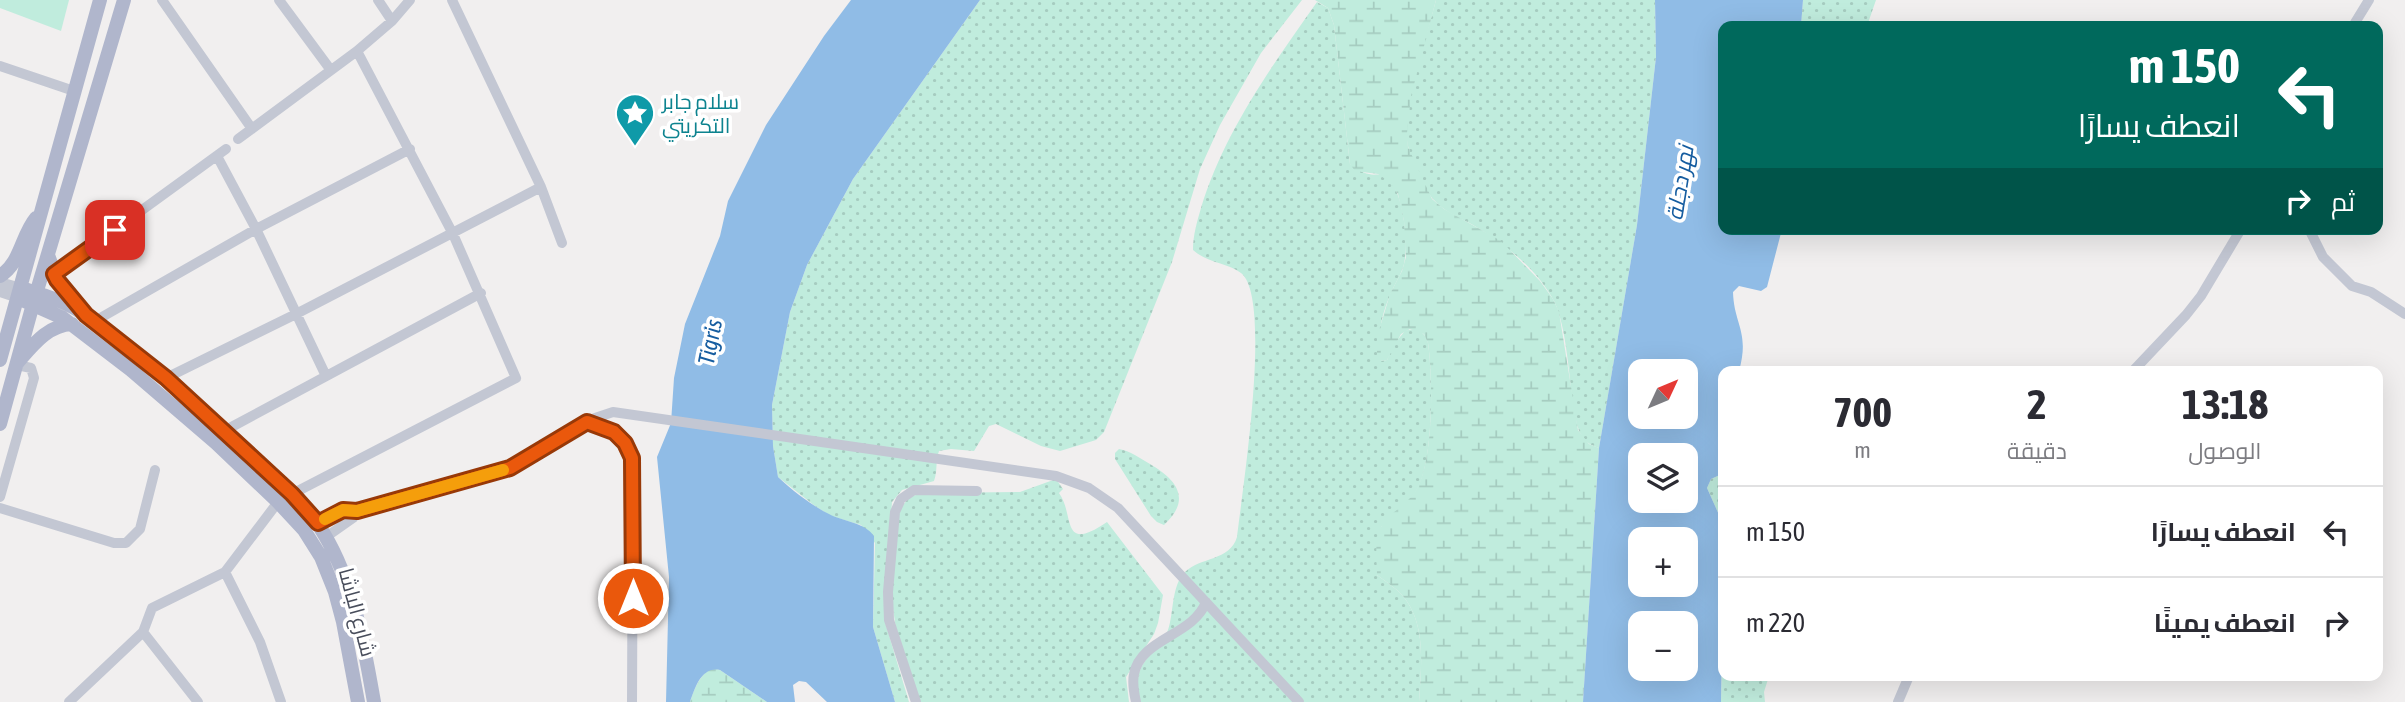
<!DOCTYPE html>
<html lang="ar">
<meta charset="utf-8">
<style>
body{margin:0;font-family:"Asap Condensed",Cairo,sans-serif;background:#f7f7f7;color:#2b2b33;direction:rtl;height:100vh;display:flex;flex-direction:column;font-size:26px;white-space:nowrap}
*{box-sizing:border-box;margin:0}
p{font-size:23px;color:#7c7c81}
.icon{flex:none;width:38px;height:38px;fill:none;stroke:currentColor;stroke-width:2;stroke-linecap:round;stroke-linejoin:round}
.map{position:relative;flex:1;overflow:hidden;direction:ltr}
.drawer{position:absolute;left:1718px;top:366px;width:665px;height:315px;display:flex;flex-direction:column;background:#fff;border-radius:14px;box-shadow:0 7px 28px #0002;direction:rtl}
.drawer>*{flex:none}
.guide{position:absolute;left:1718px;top:21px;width:665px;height:214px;border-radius:14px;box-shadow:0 7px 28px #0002;direction:rtl;background:#00695c;color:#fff;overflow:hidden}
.needle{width:46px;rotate:46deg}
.buttons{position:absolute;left:1628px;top:359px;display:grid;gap:14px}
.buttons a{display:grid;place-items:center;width:70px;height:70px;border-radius:14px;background:#fff;box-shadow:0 7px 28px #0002;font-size:35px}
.pin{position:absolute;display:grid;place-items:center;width:60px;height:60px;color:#fff;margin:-30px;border-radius:14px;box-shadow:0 4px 10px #0006}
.me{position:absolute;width:77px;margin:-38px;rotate:0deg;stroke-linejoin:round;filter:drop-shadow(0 0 5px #0008)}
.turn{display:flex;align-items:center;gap:24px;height:147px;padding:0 28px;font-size:32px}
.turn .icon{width:91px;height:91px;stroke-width:2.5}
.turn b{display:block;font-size:49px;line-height:60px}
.then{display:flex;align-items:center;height:66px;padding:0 28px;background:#0003;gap:14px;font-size:26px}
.eta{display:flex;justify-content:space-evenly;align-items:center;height:119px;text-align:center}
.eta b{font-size:42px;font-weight:700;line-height:49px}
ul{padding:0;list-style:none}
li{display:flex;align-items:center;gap:21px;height:91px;padding:0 28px;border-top:2px solid #e1e1e2}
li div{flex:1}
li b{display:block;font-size:26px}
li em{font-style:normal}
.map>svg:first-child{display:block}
.grass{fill:url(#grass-dots)}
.wetland{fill:url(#wetland-marsh)}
.park{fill:#c0ecdd}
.water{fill:#90bce6;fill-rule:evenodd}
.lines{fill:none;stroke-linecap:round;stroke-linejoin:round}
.minor{stroke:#c3c7d3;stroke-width:10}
.major{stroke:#b0b6cc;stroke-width:14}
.route-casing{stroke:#983908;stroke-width:18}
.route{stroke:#ea580c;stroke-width:12}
.slow{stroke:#f59e0b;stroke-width:12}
.labels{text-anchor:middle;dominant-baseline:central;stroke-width:7;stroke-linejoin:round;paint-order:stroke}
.culture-label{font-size:21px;fill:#0d838f;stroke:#fff;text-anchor:start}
.street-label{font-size:21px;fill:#484d5b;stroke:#fff}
.water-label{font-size:23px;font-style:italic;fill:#165da0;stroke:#fff}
</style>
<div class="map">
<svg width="2405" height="702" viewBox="0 0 2405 702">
<defs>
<pattern id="grass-dots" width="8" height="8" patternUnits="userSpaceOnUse" patternTransform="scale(1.75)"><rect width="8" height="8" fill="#c0ecdd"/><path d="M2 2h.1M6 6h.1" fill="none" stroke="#a6ccc0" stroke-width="1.8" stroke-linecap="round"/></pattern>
<pattern id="wetland-marsh" width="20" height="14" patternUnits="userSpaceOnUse" patternTransform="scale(1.75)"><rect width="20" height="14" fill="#c0ecdd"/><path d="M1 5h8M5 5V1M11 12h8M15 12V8" fill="none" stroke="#a6ccc0"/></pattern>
</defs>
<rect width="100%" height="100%" fill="#f1efef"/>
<path class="grass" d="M980 0H1302L1261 53 1220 125 1200 169 1172 262 1104 432 1096 440 1060 451 1041 446 996 424 989 426 974 451 951 449 939 451C935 462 938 470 934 481L902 490 892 502 884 605 885 622 909 702H895L873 627 875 543 861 525 831 516 815 506 778 477 773 446 772 405 790 312 807 265 853 179Z
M1436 0H1655L1656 57 1637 225 1599 448C1591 445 1586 443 1582 436 1577 429 1576 419 1574 411 1569 380 1567 327 1554 301 1536 268 1505 244 1473 225 1460 218 1443 211 1433 199 1425 190 1411 158 1408 146 1400 112 1427 36 1436 0Z
M1803 0H1876L1867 26H1801Z
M1317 2 1328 8 1334 25 1350 164C1355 167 1362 173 1369 174 1374 176 1379 173 1385 176 1403 187 1408 239 1405 258 1404 271 1396 281 1391 293 1381 315 1377 337 1380 361L1387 360 1394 344 1405 331C1416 327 1425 331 1428 343 1433 376 1434 466 1415 493 1406 505 1392 516 1381 527L1377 575C1386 582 1396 588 1403 596 1427 625 1421 667 1419 702H1140C1138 690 1136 681 1140 670 1146 655 1163 645 1168 630 1174 613 1171 586 1185 572 1200 557 1230 561 1237 537 1242 493 1273 298 1241 273 1228 263 1207 263 1193 250 1193 235 1197 222 1201 208 1224 132 1272 66 1317 2Z
M1119 449C1130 451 1140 458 1150 464 1177 480 1192 499 1164 525L1157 522 1151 516 1115 459V453Z
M1724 473V526L1707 488 1711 479Z
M1056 479 1063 489 1059 493C1075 515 1060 554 1107 522L1163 595 1158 623 1154 634 1126 677 1129 702H918L896 629 891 595 899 511 909 497 923 493 1020 492Z
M1724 556V676H1769L1764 692 1765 702H1721Z"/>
<path class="wetland" d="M1315 0H1436L1411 96 1407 133 1408 147 1432 199 1444 209 1501 241 1540 281 1553 299 1559 312 1578 430 1589 444 1599 448 1583 702H1419C1421 667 1427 625 1403 596 1396 588 1386 582 1377 575 1377 561 1374 539 1381 527 1389 513 1406 505 1415 492 1434 465 1433 376 1428 343L1424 334 1410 329 1401 334 1387 360 1380 361 1377 358V337L1390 294 1402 271 1406 257 1404 221 1398 194 1390 182 1378 174 1355 171 1350 164 1334 25 1328 8Z
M713 668 720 670 767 702H690C694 690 700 673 713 668Z"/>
<path class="park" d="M0 0H69L61 31 0 8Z"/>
<path class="water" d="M851 0H980L853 179 807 265 790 312 772 405 773 446 778 477C793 491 811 505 829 514 844 522 864 522 874 536L873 627 895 702H827L806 682 799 681 793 685 795 702H767L720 670C702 666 695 687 690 702H666L669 577 657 457 671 423 674 378 685 324 720 236 728 201 766 125 824 36Z
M1655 0H1803L1801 26H1724V229H1782L1767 287 1761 291 1739 286 1733 292C1734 325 1750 332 1739 371H1724V473L1711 479 1707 488 1724 526 1721 702H1583L1599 448 1637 225 1656 57ZM1640 371H1685V416H1640ZM1640 455H1685V500H1640ZM1640 539H1685V584H1640ZM1640 623H1685V668H1640Z"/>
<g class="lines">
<path class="minor" d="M162 0 252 129
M279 0 330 69
M378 0 392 21
M452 0 541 187 562 243
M2353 26 2369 0
M0 66 74 91
M238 139 357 51 392 21 410 0
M217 156 256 229 326 376
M2309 229 2323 257 2352 286 2371 292 2405 314
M54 274 226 149
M0 282 21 288
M0 292 18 298
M95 321 256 229 410 149
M2133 371 2186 315 2201 296 2241 229
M166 378 296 314 541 187
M587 422C610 430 628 438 633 464L632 702
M224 431 481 293
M292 494 516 378 453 234 357 51
M0 497 34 378 31 368 17 365
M0 508 114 543H126L140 529 155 470
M318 523 343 510 357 511 495 474 525 461 595 418 613 412 1056 476 1089 488 1118 508 1299 702
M326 537 353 518 357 511
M225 572 260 642 281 702
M143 632 198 702
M69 702 143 632 152 608 225 572 278 502
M916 702 889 620 888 592 895 512 901 499 914 490 977 491
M1136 702C1134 693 1132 683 1134 674 1141 638 1193 636 1206 602
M1898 702 1909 676"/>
<path class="major" d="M48 255 57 280 81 308
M0 276C21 263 21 236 36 218
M21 288C40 294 59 299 76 309 96 321 113 336 131 351 169 381 204 413 240 446 269 473 304 499 324 534 354 584 364 645 374 702
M18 298 63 318 131 370 216 443 278 502 304 530 321 557 335 592 343 622 358 702
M0 360 100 0
M18 362C33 345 48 325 72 324
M0 424 33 304 124 0"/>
</g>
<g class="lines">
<g class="route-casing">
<path id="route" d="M115 230 54 274 57 280 86 315 166 378 292 494 318 523 343 510 357 511 510 468 587 422 614 432 625 443 632 458 633 598"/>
</g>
<use href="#route" class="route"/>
<path class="slow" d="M325 519 343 510 357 511 503 470"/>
</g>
<defs>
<g id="sight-pin" transform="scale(2.0125)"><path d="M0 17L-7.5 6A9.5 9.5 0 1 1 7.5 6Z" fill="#0f9aa8" stroke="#fff"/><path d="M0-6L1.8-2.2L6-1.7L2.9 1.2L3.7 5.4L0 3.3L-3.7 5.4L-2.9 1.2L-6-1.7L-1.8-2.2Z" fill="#fff"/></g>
</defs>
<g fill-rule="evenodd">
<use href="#sight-pin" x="635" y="113"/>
</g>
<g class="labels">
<g class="culture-label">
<text x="662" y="101">سلام جابر<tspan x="662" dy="24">التكريتي</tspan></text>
</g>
<g class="street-label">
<text transform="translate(358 612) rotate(75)">شارع الباشا</text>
</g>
<g class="water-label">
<text transform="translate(1680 183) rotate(-81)">نهر دجلة</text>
<text transform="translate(710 342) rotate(-79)">Tigris</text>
</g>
</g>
</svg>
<div class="buttons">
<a><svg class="needle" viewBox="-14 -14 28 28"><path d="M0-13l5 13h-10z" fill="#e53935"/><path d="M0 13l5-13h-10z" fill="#7c7c81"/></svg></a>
<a><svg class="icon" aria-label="layers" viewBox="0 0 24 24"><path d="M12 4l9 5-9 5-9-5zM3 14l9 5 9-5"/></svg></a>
<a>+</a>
<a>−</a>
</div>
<div class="pin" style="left:115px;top:230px;background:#d93025"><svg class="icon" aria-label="arrive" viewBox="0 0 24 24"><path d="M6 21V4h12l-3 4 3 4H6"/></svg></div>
<svg class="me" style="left:633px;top:598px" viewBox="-20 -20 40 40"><circle r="17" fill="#ea580c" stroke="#fff" stroke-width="3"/><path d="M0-11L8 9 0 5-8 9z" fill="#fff"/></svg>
<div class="guide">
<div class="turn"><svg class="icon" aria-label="left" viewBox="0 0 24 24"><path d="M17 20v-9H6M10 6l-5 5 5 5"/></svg><div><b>150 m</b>انعطف يسارًا</div></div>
<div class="then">ثم<svg class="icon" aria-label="right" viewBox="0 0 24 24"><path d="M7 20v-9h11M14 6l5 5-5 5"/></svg></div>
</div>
<section class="drawer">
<div class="eta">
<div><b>13:18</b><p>الوصول</p></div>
<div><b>2</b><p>دقيقة</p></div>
<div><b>700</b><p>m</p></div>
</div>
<ul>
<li><svg class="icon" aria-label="left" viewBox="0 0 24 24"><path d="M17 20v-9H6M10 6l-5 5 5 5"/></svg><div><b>انعطف يسارًا</b></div><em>150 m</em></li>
<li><svg class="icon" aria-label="right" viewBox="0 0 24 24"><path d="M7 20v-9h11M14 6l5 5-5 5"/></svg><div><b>انعطف يمينًا</b></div><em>220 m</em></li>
</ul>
</section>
</div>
